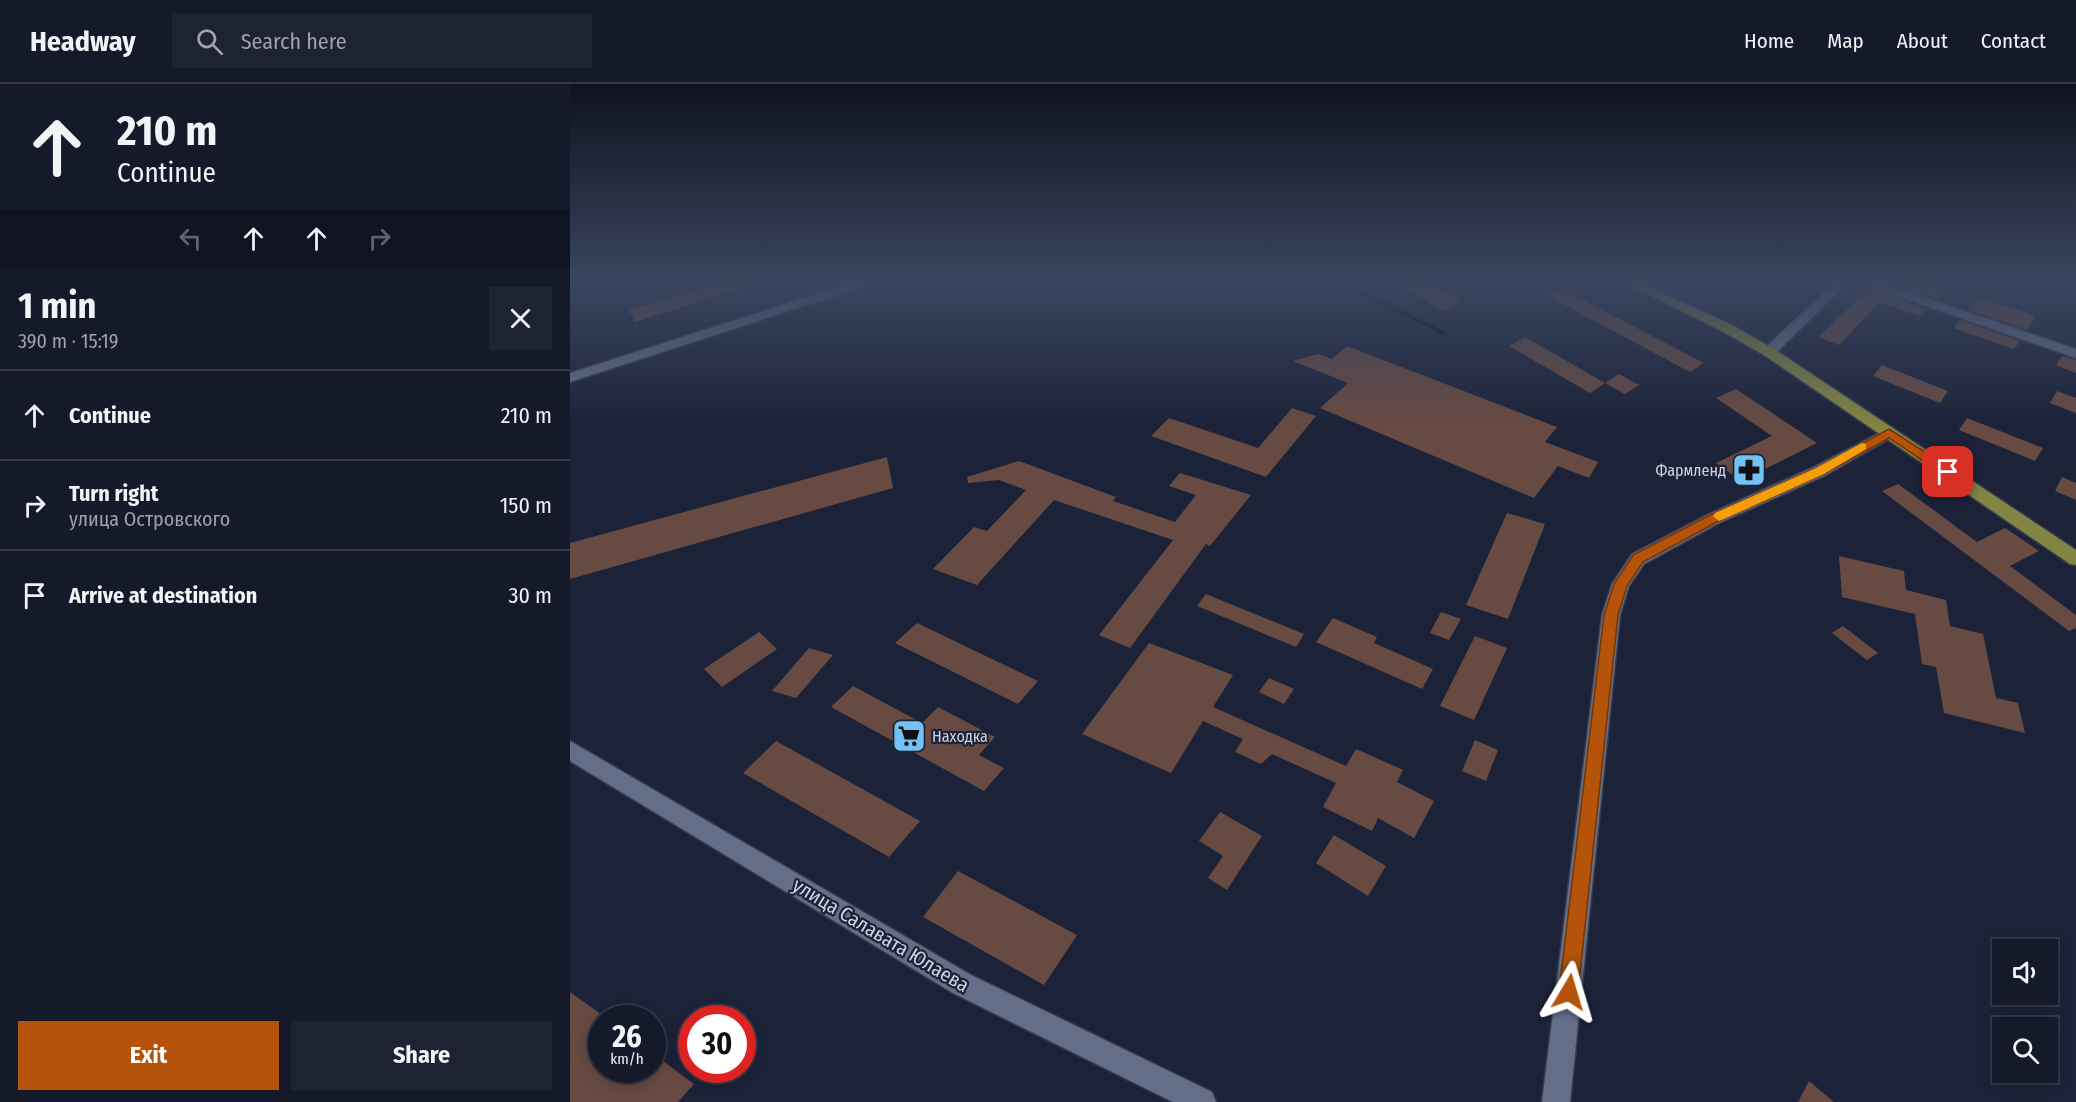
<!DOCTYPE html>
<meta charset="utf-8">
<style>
body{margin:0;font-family:"Fira Sans Condensed",sans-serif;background:#1e2333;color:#f1f3f6;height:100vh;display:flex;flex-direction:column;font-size:22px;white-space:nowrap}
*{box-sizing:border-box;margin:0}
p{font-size:20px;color:#9da1a9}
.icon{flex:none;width:33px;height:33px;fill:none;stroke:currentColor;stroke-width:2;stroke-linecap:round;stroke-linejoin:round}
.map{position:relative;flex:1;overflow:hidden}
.side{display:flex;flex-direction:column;background:#151a2b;width:570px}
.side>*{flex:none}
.hud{background:#151a2b;color:#f1f3f6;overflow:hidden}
.controls{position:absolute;left:1422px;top:855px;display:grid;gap:12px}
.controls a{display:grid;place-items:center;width:66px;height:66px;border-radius:0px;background:#151a2b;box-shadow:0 3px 15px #0003,0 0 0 2px #343847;font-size:30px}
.speed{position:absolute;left:18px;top:921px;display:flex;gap:12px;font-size:30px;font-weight:700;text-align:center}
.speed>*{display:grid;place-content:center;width:78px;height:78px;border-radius:50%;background:#151a2b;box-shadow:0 3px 15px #0003,0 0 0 2px #343847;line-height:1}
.speed small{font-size:15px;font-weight:400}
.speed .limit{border:9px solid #d22;background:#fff;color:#111}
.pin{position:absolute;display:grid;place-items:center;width:51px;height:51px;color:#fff;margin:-26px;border-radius:12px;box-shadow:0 3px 9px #0006}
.me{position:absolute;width:66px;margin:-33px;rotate:7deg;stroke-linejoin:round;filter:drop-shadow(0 0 4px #0008)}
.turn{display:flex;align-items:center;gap:21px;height:126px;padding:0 18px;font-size:27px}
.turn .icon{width:78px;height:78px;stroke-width:2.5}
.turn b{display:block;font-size:42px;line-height:51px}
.lanes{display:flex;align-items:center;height:57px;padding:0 18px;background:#0003;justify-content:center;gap:30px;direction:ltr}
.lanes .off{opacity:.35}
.round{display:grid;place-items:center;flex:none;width:63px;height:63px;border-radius:0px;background:#1e2333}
.head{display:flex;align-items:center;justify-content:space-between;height:102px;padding:0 18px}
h1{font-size:36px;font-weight:700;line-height:45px}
.button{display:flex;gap:12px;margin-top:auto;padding:12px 18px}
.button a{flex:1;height:69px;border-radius:0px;background:#b45309;color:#fff;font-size:24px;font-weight:700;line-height:69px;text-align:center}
.button a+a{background:#1e2333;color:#f1f3f6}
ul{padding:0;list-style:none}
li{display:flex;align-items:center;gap:18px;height:90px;padding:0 18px;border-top:2px solid #343847}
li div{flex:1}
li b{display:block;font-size:22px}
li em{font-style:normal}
header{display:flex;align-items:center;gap:36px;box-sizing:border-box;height:84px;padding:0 30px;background:#151a2b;border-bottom:2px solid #343847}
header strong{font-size:28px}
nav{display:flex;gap:33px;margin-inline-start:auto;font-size:21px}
.search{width:420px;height:54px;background:#1e2333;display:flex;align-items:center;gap:15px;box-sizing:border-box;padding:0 21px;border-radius:0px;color:#9da1a9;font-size:22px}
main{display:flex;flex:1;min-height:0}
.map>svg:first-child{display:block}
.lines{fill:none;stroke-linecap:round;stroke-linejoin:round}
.stream{stroke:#001114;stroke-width:4}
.building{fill:#674a42}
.minor-casing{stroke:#363c4e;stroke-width:3}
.major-casing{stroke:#363c4e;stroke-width:3}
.minor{fill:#646e88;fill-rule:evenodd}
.major{fill:#828444;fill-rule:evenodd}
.route{fill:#b45309;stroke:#753606;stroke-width:1.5}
.slow{fill:#f59e0b}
.labels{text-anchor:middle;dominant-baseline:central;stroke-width:4.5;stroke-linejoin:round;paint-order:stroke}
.poi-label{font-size:16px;fill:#cdd3e1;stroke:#1c2339;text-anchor:end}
.near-street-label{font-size:20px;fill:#cdd3e1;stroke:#1c2339}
</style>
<header>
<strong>Headway</strong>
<div class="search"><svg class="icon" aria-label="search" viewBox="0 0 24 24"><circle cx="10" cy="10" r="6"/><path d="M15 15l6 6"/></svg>Search here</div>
<nav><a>Home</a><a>Map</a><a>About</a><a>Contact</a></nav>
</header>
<main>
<section class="side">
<div class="hud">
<div class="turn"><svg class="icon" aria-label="ahead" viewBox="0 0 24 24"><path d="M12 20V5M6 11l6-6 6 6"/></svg><div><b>210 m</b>Continue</div></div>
<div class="lanes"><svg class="icon off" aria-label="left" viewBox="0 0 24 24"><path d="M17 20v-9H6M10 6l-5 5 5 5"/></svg><svg class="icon" aria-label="ahead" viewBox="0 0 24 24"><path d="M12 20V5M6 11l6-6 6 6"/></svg><svg class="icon" aria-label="ahead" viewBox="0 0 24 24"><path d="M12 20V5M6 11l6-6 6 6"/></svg><svg class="icon off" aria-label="right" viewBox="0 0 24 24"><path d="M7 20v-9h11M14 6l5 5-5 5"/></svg></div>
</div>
<div class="head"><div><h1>1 min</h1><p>390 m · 15:19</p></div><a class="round"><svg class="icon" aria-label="close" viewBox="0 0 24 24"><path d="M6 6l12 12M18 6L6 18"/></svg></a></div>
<ul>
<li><svg class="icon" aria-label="ahead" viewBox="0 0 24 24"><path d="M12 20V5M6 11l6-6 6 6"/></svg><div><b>Continue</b></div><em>210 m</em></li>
<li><svg class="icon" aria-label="right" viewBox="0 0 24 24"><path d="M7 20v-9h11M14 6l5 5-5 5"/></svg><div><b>Turn right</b><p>улица Островского</p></div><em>150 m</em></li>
<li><svg class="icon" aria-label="arrive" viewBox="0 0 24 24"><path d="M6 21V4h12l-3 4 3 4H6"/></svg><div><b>Arrive at destination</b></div><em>30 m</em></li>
</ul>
<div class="button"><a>Exit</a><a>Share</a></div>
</section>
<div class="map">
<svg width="1506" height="1018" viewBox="0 0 1506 1018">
<rect width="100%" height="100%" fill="#1c2339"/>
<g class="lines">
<path class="stream" d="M774 200 874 249"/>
</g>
<path class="building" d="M147 200H178L179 202 65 238 59 226Z
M826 200H860L892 217 873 227Z
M1322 200H1378L1365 214Z
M1299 204 1356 225 1349 232 1310 218 1269 261 1248 253Z
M992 205 1134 279 1120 288 978 212Z
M1409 213 1466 232 1457 246 1398 226Z
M1390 236 1450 257 1444 265 1384 244Z
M955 253 1035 299 1020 309 939 262Z
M777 262 987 343 975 358 1028 378 1019 394 988 382 964 414 750 324 778 299 723 277 748 270 762 275Z
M1492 272 1506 276V289L1486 281Z
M1312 281 1378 307 1370 319 1303 292Z
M1049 290 1069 301 1055 310 1035 299Z
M1166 305 1247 359 1171 397 1146 379 1202 352 1146 314Z
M1487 307 1506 314V329L1480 319Z
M722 324 746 332 696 393 581 352 599 334 688 364Z
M1397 334 1473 364 1465 377 1389 346Z
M317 373 323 404 0 495V459Z
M449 377 546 413 543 417 605 438 626 411 599 402 610 389 681 411 640 462 636 460 560 564 529 551 603 456 484 416 407 501 363 485 404 443 417 447 456 406 429 396 398 399 397 393Z
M1492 393 1506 399V416L1485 407Z
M1328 400 1407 458 1435 444 1469 467 1440 482 1506 531V544L1499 547 1312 407Z
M937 429 975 440 938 535 896 521Z
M1269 472 1334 487 1336 506 1376 516 1380 542 1413 550 1426 614 1448 619 1455 649 1374 629 1366 583 1352 580 1345 530 1272 513Z
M636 510 734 550 726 563 627 522Z
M871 528 891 535 879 556 860 549Z
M763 534 807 553 804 559 863 585 852 605 746 558Z
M347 539 468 597 448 620 325 559Z
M1273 542 1308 569 1297 576 1262 549Z
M189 548 207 565 152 603 134 585Z
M905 552 937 564 904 636 870 622Z
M579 559 663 591 643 623 776 682 786 665 833 686 827 698 864 717 844 754 808 734 802 747 753 723 766 699 702 670 691 680 665 668 673 655 633 637 601 689 512 650Z
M239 564 263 571 226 614 202 607Z
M699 594 724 605 714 620 689 608Z
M283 602 352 639 368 623 425 653 409 671 434 684 414 707 261 623Z
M905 656 928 666 916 697 892 687Z
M206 657 350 737 319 773 173 689Z
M650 728 692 752 657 806 638 794 653 772 629 757Z
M764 751 816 782 798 812 746 779Z
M388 787 507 851 474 901 353 833Z
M0 908 32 931V986H82V969L124 1000 108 1018H0Z
M1239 997 1264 1018H1228Z"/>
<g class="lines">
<g class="minor-casing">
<path id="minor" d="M277 200H294L292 203 0 298V289Z
M1263 200H1276L1204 271H1194L1192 268 1194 265Z
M1299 200H1316L1506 265V274L1301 203Z
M1319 344 1327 349 1324 352 1256 391 1149 439 1074 480 1059 502 1050 531 1000 1018H972L1032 531 1042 500 1062 470 1137 431 1244 383Z
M0 657 401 891 642 1008 646 1018H603L383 909 0 677Z"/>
</g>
<g class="major-casing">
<path id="major" d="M1057 200H1072L1160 240 1204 265 1506 466V481L1500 480 1194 271 1150 246Z"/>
</g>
<use href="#minor" class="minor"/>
<use href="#major" class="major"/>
</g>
<linearGradient id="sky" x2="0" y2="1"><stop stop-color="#0f131f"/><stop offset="0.58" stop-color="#3a455f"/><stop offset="1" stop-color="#3a455f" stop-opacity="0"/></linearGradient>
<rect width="1506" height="342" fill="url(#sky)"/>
<path class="route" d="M1319 345 1383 386V391H1374L1319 354 1254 390 1147 438 1073 478 1057 502 1048 531 1008 908 1006 915 999 918 992 915 989 908 1034 531 1044 500 1063 471 1138 432 1246 384Z"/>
<path class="slow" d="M1292 359 1296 360V365L1254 390 1154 435 1149 437 1143 432 1145 429 1246 384Z"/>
<defs>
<g id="pharmacy-square" transform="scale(1.725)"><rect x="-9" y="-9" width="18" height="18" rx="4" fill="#73c1f5" stroke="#1c2339"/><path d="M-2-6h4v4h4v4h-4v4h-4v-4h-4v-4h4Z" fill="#111"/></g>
<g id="supermarket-square" transform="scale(1.725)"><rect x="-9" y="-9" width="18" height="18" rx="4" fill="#73c1f5" stroke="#1c2339"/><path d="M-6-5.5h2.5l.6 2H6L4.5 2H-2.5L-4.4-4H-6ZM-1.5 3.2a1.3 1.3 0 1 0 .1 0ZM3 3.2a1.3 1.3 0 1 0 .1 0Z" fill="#111"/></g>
</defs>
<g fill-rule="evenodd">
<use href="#pharmacy-square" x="1179" y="386"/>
<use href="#supermarket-square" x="339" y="652"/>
</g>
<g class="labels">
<g class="poi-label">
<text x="1156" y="386">Фармленд</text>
<text x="362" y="652" text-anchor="start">Находка</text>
</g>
<g class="near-street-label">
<text transform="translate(311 851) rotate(31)">улица Салавата Юлаева</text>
</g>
</g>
</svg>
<div class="controls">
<a><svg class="icon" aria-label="sound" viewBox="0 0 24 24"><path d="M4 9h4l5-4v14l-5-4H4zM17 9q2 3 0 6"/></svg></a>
<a><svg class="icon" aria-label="search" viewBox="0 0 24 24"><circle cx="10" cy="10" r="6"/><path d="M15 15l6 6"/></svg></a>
</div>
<div class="speed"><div>26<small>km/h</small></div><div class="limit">30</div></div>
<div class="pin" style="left:1378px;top:388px;background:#d93025"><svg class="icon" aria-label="arrive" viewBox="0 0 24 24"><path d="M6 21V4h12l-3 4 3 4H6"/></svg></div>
<svg class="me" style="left:999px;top:908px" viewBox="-20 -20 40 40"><path d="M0-17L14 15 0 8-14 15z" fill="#b45309" stroke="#fff" stroke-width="4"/></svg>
</div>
</main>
